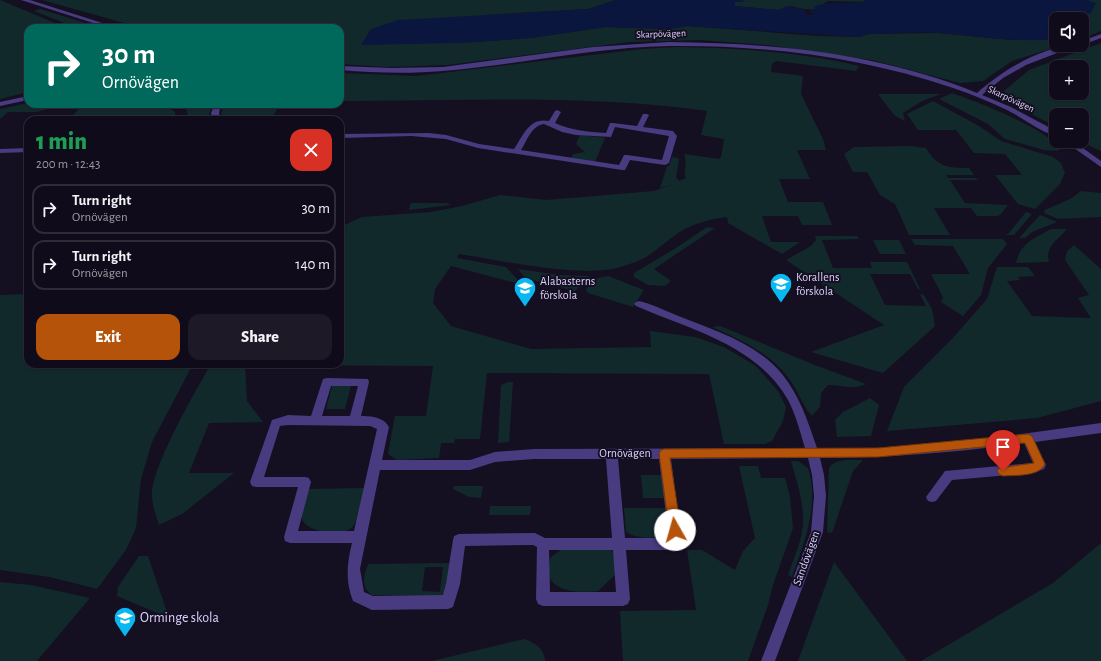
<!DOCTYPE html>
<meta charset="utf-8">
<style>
body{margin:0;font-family:"Alegreya Sans",sans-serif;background:#1e1927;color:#f1f3f6;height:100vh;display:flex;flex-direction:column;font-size:15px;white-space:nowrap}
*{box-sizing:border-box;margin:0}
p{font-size:13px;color:#9c9ba2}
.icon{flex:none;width:22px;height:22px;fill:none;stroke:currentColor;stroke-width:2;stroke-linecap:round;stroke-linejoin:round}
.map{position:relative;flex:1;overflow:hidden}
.details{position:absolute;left:24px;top:116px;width:320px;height:252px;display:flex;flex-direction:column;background:#100b1a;border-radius:12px;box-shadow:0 1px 3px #0004,0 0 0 1px #302b39}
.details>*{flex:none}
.hud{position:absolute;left:24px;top:24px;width:320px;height:84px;border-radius:12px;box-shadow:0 1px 3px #0004,0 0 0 1px #302b39;background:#00695c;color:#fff;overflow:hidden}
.tools{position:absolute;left:1049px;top:12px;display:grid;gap:8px}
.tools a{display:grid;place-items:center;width:40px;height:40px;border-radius:8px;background:#100b1a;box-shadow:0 1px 3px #0004,0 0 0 1px #302b39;font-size:20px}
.pin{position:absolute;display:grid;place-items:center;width:34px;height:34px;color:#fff;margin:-41px -17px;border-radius:50% 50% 50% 0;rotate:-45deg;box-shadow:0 0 4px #0007}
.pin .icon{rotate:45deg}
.me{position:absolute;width:44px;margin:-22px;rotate:353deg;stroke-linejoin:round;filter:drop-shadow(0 0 3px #0008)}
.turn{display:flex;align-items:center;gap:14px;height:84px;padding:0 12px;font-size:18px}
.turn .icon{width:52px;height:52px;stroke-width:2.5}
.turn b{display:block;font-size:28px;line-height:34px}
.round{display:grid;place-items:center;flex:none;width:42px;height:42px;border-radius:12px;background:#1e1927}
.headline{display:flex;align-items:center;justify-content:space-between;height:68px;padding:0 12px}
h1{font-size:24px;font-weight:800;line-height:30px;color:#1e9e55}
.button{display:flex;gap:8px;margin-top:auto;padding:8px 12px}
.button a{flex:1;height:46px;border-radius:12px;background:#b45309;color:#fff;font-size:16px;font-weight:800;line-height:46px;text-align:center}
.button a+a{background:#1e1927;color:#f1f3f6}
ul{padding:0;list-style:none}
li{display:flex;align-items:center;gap:12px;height:50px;margin:0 8px 6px;padding:0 4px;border:2px solid #302b39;border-radius:12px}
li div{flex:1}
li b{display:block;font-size:15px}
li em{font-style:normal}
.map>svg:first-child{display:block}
.green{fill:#12292c;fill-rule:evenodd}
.water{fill:#0b163f}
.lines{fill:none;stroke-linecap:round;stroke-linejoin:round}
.minor{fill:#483b80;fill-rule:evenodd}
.route{fill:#b45309;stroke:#753606}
.labels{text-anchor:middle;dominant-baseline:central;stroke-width:4;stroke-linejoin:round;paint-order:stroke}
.far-street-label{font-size:10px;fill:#ddd2fd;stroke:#150f22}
.poi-label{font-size:12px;fill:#ddd2fd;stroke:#150f22;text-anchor:start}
.street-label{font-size:12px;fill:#ddd2fd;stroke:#150f22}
.near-poi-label{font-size:14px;fill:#ddd2fd;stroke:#150f22;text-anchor:start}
</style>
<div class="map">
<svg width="1101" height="661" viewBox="0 0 1101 661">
<rect width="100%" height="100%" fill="#150f22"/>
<path class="green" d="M0 0 67 28H28V92L0 99Z
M42 0H616L588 9 484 15 460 43 530 38 606 27 669 29 688 26 818 36 859 37 869 34 938 33 1011 40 1056 39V45H1063L1012 61 983 81 960 83 872 60 767 45 700 40 630 42 447 65 386 67 340 64V28H142Z
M741 0H864V2L828 1 815 9H803L791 6 778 10 735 6V2L743 1Z
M1085 0H1101V31L1082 39V19L1071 18 1091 1Z
M40 9 102 28H77L34 11Z
M1101 43V151L1079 141H1082V115H1056V127L998 96 1029 70ZM1056 67H1082V93H1056Z
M677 47C738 48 800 52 859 66L856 71 776 61 772 64 771 72 803 76 801 94 823 139 826 150H797L810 179H779L788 202H823L832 225H802L798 216H762L771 242H800L782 254 728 223 727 217C710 219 692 224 678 233 667 241 657 250 646 257 639 261 631 264 623 266 587 280 499 260 459 254L457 258 506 267 518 280 516 283 451 266 435 289 433 303 451 326 531 349 651 347 650 331 695 337 724 347 756 366 778 391 786 407 783 421 772 441 765 444H724L709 374 487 373 480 439H455L454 443H441L439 458 397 460 388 454 395 416H426L433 366 263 365 340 364V227L362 217 431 212 462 206 500 195 546 200 654 191 673 184 660 188 667 166H669L672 157 678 158 679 160 676 177 679 181 686 178C683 170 688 164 684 154L719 159 721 157 724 139 701 135 707 111C586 94 462 101 340 101V73L417 76 642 49Z
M952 93C978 102 1045 128 1061 149L1057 151 1044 150 1005 139 988 124 939 99Z
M878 94H941L922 101 903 113 905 121 894 115Z
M933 101 979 126 1001 141 1053 157 1061 163 1065 173 1060 184 1035 209 1018 204 995 175H1022L1005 154 974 153 956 130H918L907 114Z
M28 103 128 104 127 106 168 107 175 112 176 120H69L81 106H62L36 112H8L0 119V109Z
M185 104H213L209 114 211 120H189Z
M225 104H286L278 108 273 116 281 120H224L221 113Z
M580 135 605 138 595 162 571 158 573 154 585 152 576 144Z
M910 146 926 148C937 167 948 168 969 168L974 175H946L948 178H976L978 180H950L965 203 1008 205 1000 215 997 216H977L971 208H934L950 235H909L895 204 880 195 867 172H853L844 154 854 147Z
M1081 191 1101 193V217L1058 219 1044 213 1045 210 1072 198Z
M411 203H447L451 205 409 210Z
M1026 212 1032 214 1014 235H1005L1008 234Z
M1040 215 1057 222 1032 232 1025 238H1019Z
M707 227 715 228 654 269 671 281 665 286 648 285 634 277V273L676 248Z
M1051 229H1067C1058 240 1044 247 1049 262L1016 263C1021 242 1034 239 1051 229Z
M815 236H857L859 239 822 240 833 268H872L870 262H907L920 289H918L910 274H870L885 305 926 306 920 294 924 295 932 309 935 326 883 373 811 352 884 325 786 260 811 246 816 240Z
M911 239H1003L1007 244 988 268 981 295 963 316 941 302 943 297 931 274H970L953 246 915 245Z
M873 240H899L906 254H880Z
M1074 245 1101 269V401L1037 418 887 431 904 387 952 339 987 299 997 267H1028L1035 276 1018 277 1020 280 1007 281 1032 316 1091 318 1078 298 1089 295 1065 260 1067 251Z
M518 269 560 275 590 276 575 291 525 278Z
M608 276 644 290 633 307 588 293 586 289 598 278Z
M28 294V364H193L152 442 141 479 136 528 126 550 97 589 50 577 0 570V295Z
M720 326 815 365 866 384C853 390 843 385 828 385L821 393 820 407 812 416C802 405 798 391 790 380 771 353 741 340 712 327Z
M211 364H245L247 401 263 422 209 423 189 473H234L182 514 159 525C156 515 152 506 152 495 152 466 195 392 211 364Z
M508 382H513L509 442 498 443 501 385Z
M332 386H351L345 409H326Z
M870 398 879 405 871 436 837 437 835 420 843 412Z
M863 460 853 471 832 533 827 532 829 468C835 458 852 460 863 460Z
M791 461H798L808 468C820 505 804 543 792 577L788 575C794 557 804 537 803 518 803 499 796 479 791 461Z
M739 466H758L761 478H785L790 497 793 528 773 585 768 605 748 661H623L620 611 696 610 687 550H702L735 570 743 551 755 538Z
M641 475H662L665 498H643Z
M454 486H483L481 498 469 497 453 489Z
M364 488C361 499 360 515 354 525 348 537 307 534 302 519 300 512 306 497 307 489Z
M490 506H531L530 515H489Z
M624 508H668L671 533C661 540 636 539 626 532Z
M1101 543V661H921L1053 583Z
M561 550H611L613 552 616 574 598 591C575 594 537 590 551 557Z
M139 556H148L169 618 117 596 118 587Z
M834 562 907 661H798Z
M450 563 445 593 440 596 372 595C360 586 364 576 368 564ZM425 567H443L440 592 422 591Z
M0 582 31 585 90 598 37 661H0Z
M524 639C534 642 545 649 545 661H432Z"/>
<path class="water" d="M616 0H741L745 2H735V6L778 10 784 8 785 6 803 9 807 15H815L809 9H815L814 7C827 0 848 5 864 2V0H1085L1096 3 1091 13 1071 19H1056V39C1017 43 979 36 940 33 916 31 892 34 869 34L859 37 688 26 669 29 606 27 530 38 460 43 361 45 371 29 398 20 588 9Z"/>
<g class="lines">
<path class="minor" d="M21 0H30L118 28H109Z
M1101 34V38L1082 45V41Z
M669 42C773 43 879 53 977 93 1002 71 1043 45 1078 45L1026 65 1003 78 982 95 1011 107 1056 131V136C1039 131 1023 118 1007 110 990 102 971 94 953 88 862 57 766 45 670 46 593 47 519 65 443 71 409 74 374 73 340 70V66L391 68 443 67 593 47Z
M28 96V100L0 106V102Z
M215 104H221L219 113 221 120H213L211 113Z
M557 110 561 112 555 123C571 130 587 132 606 133L610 123H613L637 126 643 114H647L649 115 643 127 673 131 677 136 669 163 665 165 630 160 625 170H622L478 148 446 139 411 136 340 138V134L429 133 446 135 479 144 514 149C523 136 529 117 549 121L555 111ZM544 124 562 132 576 135 611 137 615 127 669 136 662 160 627 155H624L619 165 521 150C527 141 531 126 544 124Z
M1064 141H1073L1101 161V167Z
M28 148V152L0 153V149Z
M639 301C652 304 664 310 676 315 711 329 757 343 782 374 800 396 808 422 817 448H878L985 439 1101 423V433L1035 442 1046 465 1044 469 1034 473 952 480 936 501 932 502 928 501 926 497 945 471 1033 463 1024 443C956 453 888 458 820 458L824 475 826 496 823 532 775 661H761L811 532 814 496 812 475 808 458 671 459 682 544 681 548 676 550H626L630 599 628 604 623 606H543L538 604 536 599 537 547 533 545 465 546 460 584 453 607 448 609 372 610 353 601C345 581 347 563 352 543H290L285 541 284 537 298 487H256L252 486 250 482 272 420 288 415 311 416 322 382 323 379 327 378 368 379 369 382 361 416C370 416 384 417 389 427L382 460H470L495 452 534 449 805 448C800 432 796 415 788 400 757 345 689 329 636 306L634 304 636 302ZM331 386H358L350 416H322ZM288 425 370 426 377 429 354 531H298L311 482 309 478 305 477H264L280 426ZM534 459H606L612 538H545L535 533 459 534 454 536 453 540 446 584 443 595 373 596 364 592 360 569 380 470H470L495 462ZM618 459H659L669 538H625ZM549 550H613L616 592H550Z"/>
</g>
<path class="route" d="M1028 434 1032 436 1045 464C1039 477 1015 475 1003 476L999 474 997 471 999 468 1034 463 1025 443 878 457 670 458 681 530 679 534 675 536 671 534 669 530 659 453 661 450 664 449 878 448Z"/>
<defs>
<g id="school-pin" transform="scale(1.15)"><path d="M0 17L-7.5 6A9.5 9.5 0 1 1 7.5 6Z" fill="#09b8f2" stroke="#150f22"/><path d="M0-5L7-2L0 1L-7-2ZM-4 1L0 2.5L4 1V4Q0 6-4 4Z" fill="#fff"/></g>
</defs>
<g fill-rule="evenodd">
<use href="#school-pin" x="781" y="284"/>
<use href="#school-pin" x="525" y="288"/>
<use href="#school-pin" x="125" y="618"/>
</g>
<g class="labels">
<g class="far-street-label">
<text transform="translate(661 34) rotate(-2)">Skarpövägen</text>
<text transform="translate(1011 99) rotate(25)">Skarpövägen</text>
</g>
<g class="poi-label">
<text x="796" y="277">Korallens<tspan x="796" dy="14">förskola</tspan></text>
<text x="540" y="281">Alabasterns<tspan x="540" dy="14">förskola</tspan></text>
</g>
<g class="street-label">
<text x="625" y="453">Ornövägen</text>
<text transform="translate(806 558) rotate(-70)">Sandövägen</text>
</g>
<g class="near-poi-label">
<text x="140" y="618">Orminge skola</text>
</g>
</g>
</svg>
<div class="tools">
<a><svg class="icon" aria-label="sound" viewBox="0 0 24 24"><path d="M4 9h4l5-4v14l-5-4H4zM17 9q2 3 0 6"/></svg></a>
<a>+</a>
<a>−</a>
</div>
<div class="pin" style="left:1003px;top:471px;background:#d93025"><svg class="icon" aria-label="arrive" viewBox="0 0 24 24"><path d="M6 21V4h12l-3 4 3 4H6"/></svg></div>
<svg class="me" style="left:675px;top:530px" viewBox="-20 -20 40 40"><circle r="19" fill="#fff"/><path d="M0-13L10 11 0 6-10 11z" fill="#b45309"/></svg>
<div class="hud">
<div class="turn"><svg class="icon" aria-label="right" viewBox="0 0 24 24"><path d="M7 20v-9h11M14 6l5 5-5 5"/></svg><div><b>30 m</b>Ornövägen</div></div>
</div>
<section class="details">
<div class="headline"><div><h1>1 min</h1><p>200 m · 12:43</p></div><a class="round" style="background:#d93025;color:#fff"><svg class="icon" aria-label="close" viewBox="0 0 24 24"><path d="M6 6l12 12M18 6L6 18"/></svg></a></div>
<ul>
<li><svg class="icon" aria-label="right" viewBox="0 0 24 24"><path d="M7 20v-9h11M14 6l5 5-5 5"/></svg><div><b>Turn right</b><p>Ornövägen</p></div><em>30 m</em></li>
<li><svg class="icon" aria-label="right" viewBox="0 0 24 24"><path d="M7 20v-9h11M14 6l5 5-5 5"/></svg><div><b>Turn right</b><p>Ornövägen</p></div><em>140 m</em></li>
</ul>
<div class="button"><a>Exit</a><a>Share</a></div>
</section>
</div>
